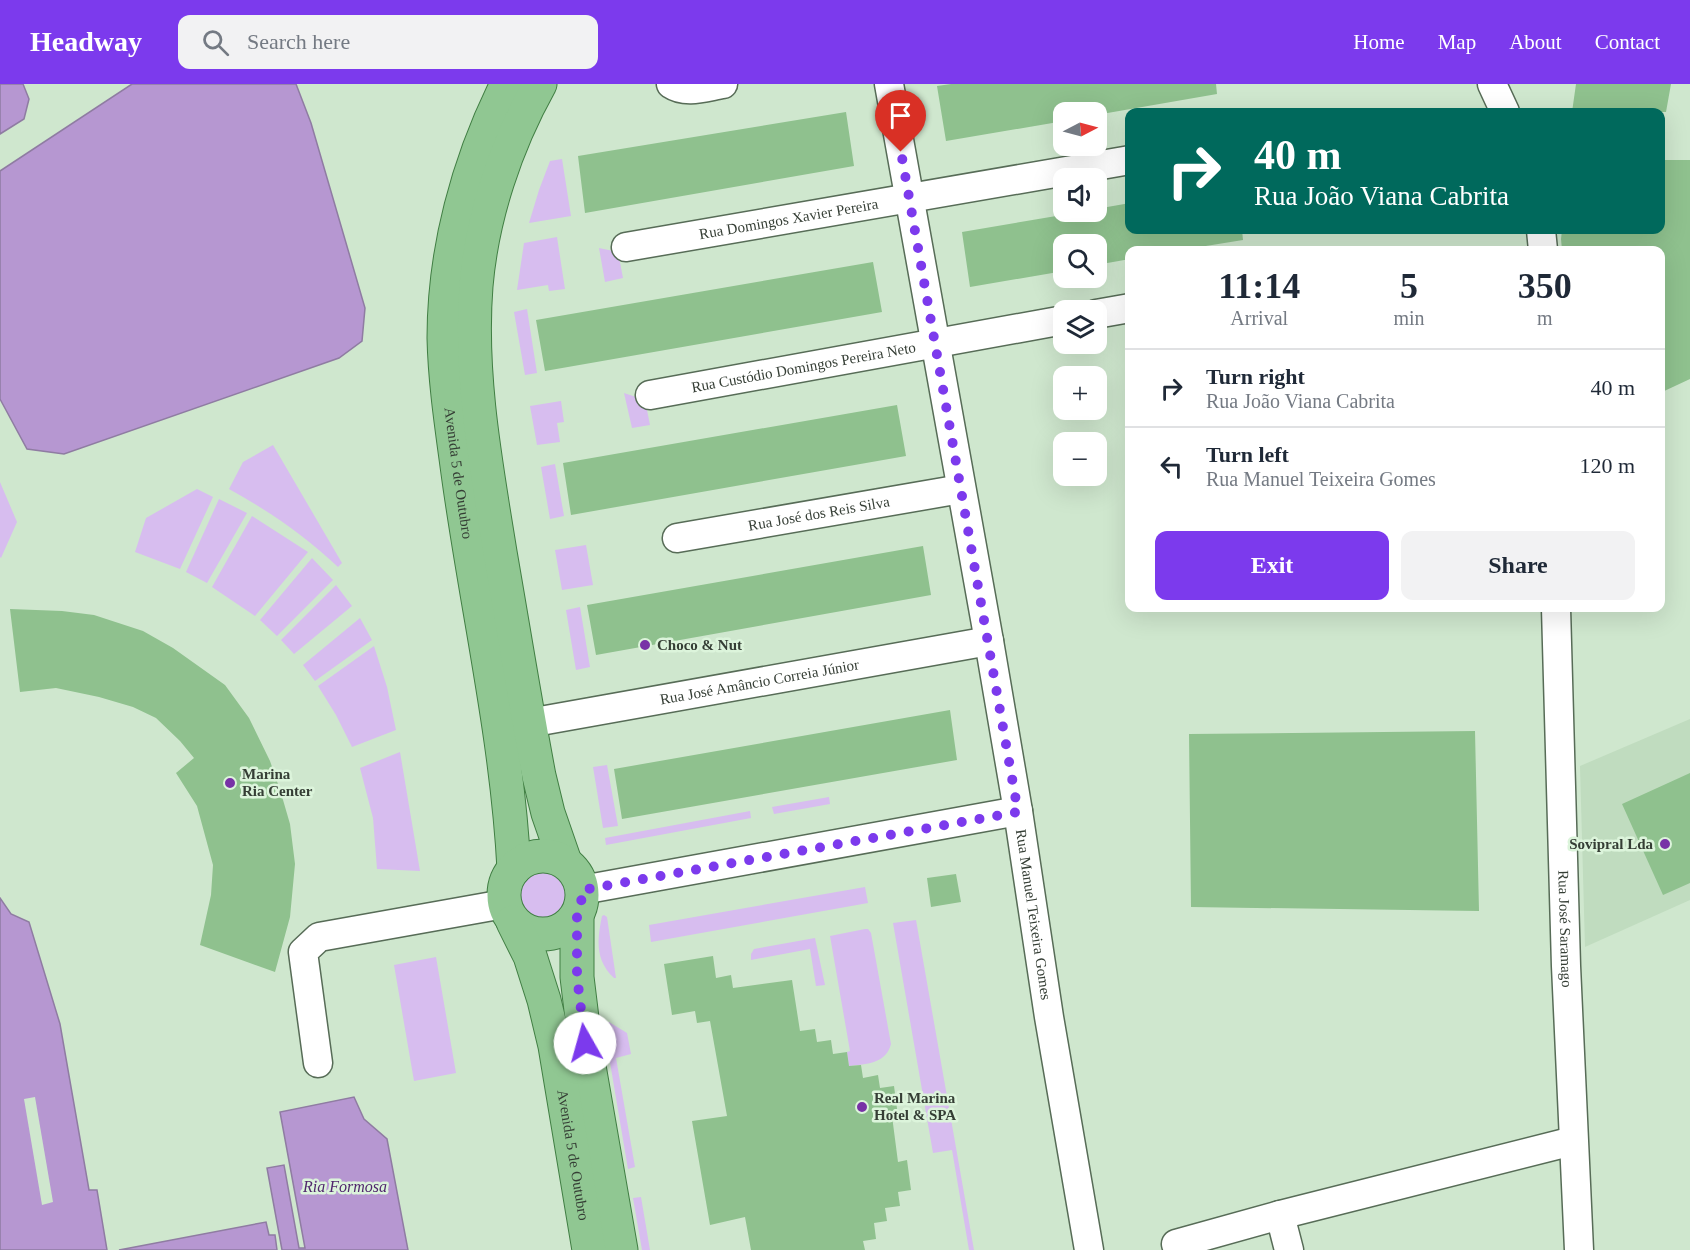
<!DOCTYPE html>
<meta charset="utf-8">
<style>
body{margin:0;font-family:"Times New Roman",serif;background:#f2f2f3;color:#1f2937;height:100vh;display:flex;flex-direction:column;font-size:22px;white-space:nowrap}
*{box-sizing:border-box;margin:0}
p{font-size:20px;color:#747a83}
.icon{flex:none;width:33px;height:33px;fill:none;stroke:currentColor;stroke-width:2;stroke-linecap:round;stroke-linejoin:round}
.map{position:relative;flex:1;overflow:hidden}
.panel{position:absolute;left:1125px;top:162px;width:540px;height:366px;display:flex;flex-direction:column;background:#fff;border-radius:12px;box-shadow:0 6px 24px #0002}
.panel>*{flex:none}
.top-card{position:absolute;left:1125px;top:24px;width:540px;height:126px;border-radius:12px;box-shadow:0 6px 24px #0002;background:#00695c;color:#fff;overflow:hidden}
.needle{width:39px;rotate:84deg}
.fabs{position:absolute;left:1053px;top:18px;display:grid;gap:12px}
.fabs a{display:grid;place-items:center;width:54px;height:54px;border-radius:12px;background:#fff;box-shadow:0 6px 24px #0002;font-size:30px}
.pin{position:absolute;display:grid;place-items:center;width:51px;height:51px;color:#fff;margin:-62px -26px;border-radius:50% 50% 50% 0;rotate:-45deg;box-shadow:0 0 6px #0007}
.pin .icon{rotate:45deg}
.me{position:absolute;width:66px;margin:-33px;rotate:353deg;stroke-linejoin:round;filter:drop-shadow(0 0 4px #0008)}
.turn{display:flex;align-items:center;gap:21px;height:126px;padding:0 30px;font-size:27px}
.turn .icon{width:78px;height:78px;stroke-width:2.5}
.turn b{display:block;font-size:42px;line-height:51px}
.eta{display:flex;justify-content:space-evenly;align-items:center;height:102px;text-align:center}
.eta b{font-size:36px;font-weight:700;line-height:42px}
.primary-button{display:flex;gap:12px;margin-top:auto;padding:12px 30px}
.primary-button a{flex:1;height:69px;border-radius:12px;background:#7c3aed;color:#fff;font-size:24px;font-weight:700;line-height:69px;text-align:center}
.primary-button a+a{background:#f2f2f3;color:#1f2937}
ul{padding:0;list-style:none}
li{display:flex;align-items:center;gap:18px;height:78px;padding:0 30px;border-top:2px solid #e0e1e3}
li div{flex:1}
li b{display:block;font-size:22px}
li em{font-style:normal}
header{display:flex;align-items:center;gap:36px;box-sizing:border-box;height:84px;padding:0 30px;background:#7c3aed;color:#fff}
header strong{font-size:28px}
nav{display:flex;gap:33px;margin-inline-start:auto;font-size:21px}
.search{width:420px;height:54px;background:#f2f2f3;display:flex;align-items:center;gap:15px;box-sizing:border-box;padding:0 21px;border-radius:12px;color:#747a83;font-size:22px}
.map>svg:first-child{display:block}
.built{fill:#c0dcbf}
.green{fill:#d7bdef}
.water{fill:#b697d1;stroke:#8f7ca2;stroke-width:1.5}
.pier{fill:#cfe7ce}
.building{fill:#8fc18e}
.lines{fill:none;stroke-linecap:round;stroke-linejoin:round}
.minor-casing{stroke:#576c57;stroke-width:31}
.major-casing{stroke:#407e43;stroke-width:35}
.minor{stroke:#fff;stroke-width:28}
.major{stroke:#90c792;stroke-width:33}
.route{stroke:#7c3aed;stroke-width:10;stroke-dasharray:0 18}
.poi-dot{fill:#7832a6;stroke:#dcf4db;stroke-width:2}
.labels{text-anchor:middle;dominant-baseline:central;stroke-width:5;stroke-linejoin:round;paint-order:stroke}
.street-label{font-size:15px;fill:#353e35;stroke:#dcf4db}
.poi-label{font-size:15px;font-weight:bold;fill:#353e35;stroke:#dcf4db;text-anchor:start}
.water-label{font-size:16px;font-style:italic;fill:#50276d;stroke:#dcf4db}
</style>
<header>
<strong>Headway</strong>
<div class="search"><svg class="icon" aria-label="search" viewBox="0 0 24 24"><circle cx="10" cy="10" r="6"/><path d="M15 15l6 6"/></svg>Search here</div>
<nav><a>Home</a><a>Map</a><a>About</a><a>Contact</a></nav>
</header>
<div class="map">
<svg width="1690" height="1166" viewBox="0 0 1690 1166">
<rect width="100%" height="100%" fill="#cfe7ce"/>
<path class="built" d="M1690 635V816L1585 863 1580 682Z"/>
<path class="green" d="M562 75 571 132 529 139 539 106 550 77Z
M557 153 565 205 549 207 548 201 517 206 524 159Z
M599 164 618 168 623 194 605 198Z
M527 225 537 289 525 291 514 228Z
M624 309 645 316 650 341 632 344Z
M561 317 564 338 557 339 560 358 537 361 530 322Z
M273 361 342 479 338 483C305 452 269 427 229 405L243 378Z
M555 380 564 432 550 435 541 383Z
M0 398 17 438 1 474 0 473Z
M197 405 213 413 180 485 135 468 146 434Z
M219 415 247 429 207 499 186 488Z
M252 432 308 468 255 532 212 503Z
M586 461 593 501 562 506 555 466Z
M312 474 333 496 277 552 260 536Z
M336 501 352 522 294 570 281 556Z
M580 523 590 583 576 586 566 526Z
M360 534 372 556 315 597 303 581Z
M374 562 387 603 396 646 352 663 336 631 318 602Z
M400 668 420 787 377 785 373 734 360 684Z
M607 681 618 742 603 744 593 683Z
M829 713 830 720 774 730 772 723Z
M750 727 751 734 606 761 605 754Z
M519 812a24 24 0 1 1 48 0a24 24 0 1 1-48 0Z
M865 803 868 819 651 858 649 841Z
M604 831 607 833 616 894H614C595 876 597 856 602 832Z
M916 836 974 1166H969L952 1066 933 1069 893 839Z
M865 845H868L871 849 891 960C886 980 866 980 849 982L847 968 850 967 830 852Z
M815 854 825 901 816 902 810 865 751 876V870L754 865Z
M436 873 456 989 414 997 394 881Z
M609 938 627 949 631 970 616 974 635 1083 628 1085 604 943Z
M641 1113 650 1166H642L633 1114Z"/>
<path class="water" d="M0 0H23L29 15 24 35 0 50Z
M132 0H296L311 39 365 224 362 257 339 274 64 370 27 365 0 315V87Z
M0 814 11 830 29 838 60 940 89 1106H97L107 1166H0Z
M354 1013 364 1035 387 1055 408 1166H282L267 1084 284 1081 299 1164H305L280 1028Z
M266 1138 269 1151H275L277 1166H119Z"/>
<path class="pier" d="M35 1013 53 1118 42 1121 24 1015Z"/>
<path class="building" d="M951 0H1216L1217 10 1096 31V28H1064V37L946 57 937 2Z
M1576 0H1671L1666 28H1572Z
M846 28 854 82 585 129 578 72Z
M1660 76H1690V295L1660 309V166H1562L1561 155 1562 146H1660Z
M1130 119V146H1242L1243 156 1181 166H1130V175L1096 181V160H1064V187L970 203 962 148 1080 128H1096V125Z
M873 178 882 228 545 287 536 236Z
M897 321 906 372 571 431 563 379Z
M923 462 931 511 596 571 587 521Z
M10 525 62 527 94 531 143 547 173 564 225 601 249 634 270 677 281 709 290 740 295 780 290 833 275 888 200 861 211 811 213 781 197 722 176 689 194 674 180 657 156 634 133 623 99 613 56 604 20 608Z
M950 626 957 676 622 735 614 685Z
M1475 647 1479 827 1191 823 1189 650Z
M1690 689V799L1663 811 1622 720Z
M956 790 961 818 931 823 927 794Z
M713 872 716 894 731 891 733 904 792 896 800 947 815 945 817 958 831 956 833 970 847 968 849 982 861 981 863 994 878 991 880 1004 894 1002 898 1032H892L898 1078 907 1076 911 1106 898 1108 900 1122 885 1124 887 1137 874 1139 876 1155 863 1157 865 1166H751L745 1133 710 1141 692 1037 727 1032 710 937 697 939 695 927 672 931 664 880Z"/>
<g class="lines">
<g class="minor-casing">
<g id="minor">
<path d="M671 0C686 10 705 3 723 0"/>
<path id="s1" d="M889 0 989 557 1018 727 1049 933 1089 1166"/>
<path d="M1492 0 1505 28"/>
<path d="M1541 146 1543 166"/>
<path id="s2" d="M626 163 1130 76"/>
<path d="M1096 230 1130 224"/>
<path id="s3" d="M650 311 1064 236"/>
<path id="s4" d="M677 454 961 405"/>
<path id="s5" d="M1556 524 1566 882 1579 1166"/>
<path id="s6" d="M529 639 989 557"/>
<path d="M582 806 1018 727"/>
<path d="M318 979 303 868 319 853 504 820"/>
<path d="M1280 1131 1289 1166"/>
<path d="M1178 1166 1176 1160 1280 1131 1573 1057"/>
</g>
</g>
<g class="major-casing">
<g id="major">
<path id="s7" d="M507 0C468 78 444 166 444 254 445 299 452 344 458 389 476 521 507 652 514 785"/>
<path d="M540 0C506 61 482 132 476 202 469 291 486 381 500 468 513 543 525 618 539 692L548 729 565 778"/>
<circle cx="543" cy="811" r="39"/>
<path d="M577 832V893L585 959 621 1166"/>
<path id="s8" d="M513 838 530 872 544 916 555 962 589 1166"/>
</g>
</g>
<use href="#minor" class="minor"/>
<use href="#major" class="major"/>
</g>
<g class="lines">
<path class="route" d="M585 959 577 892V832L581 821 582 806 1018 728 901 68"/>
</g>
<g class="poi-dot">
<circle cx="645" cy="561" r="6"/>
<circle cx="230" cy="699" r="6"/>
<circle cx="1665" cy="760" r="6"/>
<circle cx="862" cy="1023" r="6"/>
</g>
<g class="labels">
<g class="street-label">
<text stroke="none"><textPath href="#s2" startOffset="165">Rua Domingos Xavier Pereira</textPath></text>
<text stroke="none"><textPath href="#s3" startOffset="156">Rua Custódio Domingos Pereira Neto</textPath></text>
<text stroke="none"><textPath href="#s7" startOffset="400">Avenida 5 de Outubro</textPath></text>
<text stroke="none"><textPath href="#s4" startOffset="144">Rua José dos Reis Silva</textPath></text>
<text stroke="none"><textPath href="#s6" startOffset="234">Rua José Amâncio Correia Júnior</textPath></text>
<text stroke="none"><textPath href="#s1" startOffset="843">Rua Manuel Teixeira Gomes</textPath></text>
<text stroke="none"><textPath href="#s5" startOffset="321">Rua José Saramago</textPath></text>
<text stroke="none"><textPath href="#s8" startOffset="242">Avenida 5 de Outubro</textPath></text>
</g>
<g class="poi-label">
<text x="657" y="561">Choco &amp; Nut</text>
<text x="242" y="690">Marina<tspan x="242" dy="17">Ria Center</tspan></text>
<text x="1653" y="760" text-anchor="end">Sovipral Lda</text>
<text x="874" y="1014">Real Marina<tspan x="874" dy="17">Hotel &amp; SPA</tspan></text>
</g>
<g class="water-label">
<text x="345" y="1102">Ria Formosa</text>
</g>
</g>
</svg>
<div class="fabs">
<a><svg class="needle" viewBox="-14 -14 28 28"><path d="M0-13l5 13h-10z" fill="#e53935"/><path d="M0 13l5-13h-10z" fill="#747a83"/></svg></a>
<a><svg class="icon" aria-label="sound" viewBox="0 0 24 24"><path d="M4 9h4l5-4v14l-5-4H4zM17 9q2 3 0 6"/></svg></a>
<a><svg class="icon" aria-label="search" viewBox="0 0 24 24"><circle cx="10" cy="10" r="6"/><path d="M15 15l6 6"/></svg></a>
<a><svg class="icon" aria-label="layers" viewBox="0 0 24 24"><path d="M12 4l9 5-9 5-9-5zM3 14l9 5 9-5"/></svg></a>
<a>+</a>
<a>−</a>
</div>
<div class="pin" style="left:901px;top:68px;background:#d93025"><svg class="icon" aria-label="arrive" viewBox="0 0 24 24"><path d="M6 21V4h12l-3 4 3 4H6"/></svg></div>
<svg class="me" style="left:585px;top:959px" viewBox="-20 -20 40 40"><circle r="19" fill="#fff"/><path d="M0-13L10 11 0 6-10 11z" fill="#7c3aed"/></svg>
<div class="top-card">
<div class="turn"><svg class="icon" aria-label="right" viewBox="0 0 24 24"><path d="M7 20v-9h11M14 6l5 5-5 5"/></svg><div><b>40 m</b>Rua João Viana Cabrita</div></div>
</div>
<section class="panel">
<div class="eta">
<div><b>11:14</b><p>Arrival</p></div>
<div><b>5</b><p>min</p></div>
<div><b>350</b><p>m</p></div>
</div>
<ul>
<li><svg class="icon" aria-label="right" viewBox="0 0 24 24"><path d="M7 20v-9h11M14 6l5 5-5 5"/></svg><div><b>Turn right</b><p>Rua João Viana Cabrita</p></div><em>40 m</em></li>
<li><svg class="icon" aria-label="left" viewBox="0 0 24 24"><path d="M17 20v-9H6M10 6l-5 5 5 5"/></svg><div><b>Turn left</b><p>Rua Manuel Teixeira Gomes</p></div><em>120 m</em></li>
</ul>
<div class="primary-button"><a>Exit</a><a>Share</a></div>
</section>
</div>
